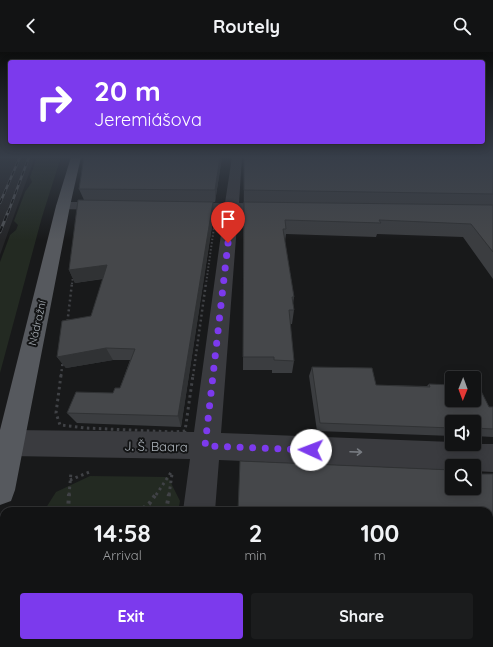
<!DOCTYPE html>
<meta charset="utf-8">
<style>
body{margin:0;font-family:Quicksand,sans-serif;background:#1b1c1d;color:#f1f3f6;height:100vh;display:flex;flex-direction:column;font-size:15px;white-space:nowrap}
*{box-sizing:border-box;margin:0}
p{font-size:13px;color:#9c9ea0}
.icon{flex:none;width:22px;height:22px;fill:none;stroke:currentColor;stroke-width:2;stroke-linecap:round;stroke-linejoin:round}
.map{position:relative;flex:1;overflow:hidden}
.sheet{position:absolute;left:0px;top:455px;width:493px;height:140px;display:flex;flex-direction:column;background:#121314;border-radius:12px 12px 0 0;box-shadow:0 2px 10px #0003,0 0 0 1px #313234}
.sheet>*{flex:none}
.hud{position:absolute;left:8px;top:8px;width:477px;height:84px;border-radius:4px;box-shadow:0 2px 10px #0003,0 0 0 1px #313234;background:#7c3aed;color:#fff;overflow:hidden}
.needle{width:26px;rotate:181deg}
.controls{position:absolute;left:445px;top:319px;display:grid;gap:8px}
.controls a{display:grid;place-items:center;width:36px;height:36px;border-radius:4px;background:#121314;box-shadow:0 2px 10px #0003,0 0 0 1px #313234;font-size:20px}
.pin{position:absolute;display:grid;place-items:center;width:34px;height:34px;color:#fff;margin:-41px -17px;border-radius:50% 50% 50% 0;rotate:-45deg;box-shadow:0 0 4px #0007}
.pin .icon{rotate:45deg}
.me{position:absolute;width:44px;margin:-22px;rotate:272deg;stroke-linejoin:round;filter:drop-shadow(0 0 3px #0008)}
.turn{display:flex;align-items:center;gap:14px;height:84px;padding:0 20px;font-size:18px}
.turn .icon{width:52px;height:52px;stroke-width:2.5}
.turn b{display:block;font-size:28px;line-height:34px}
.eta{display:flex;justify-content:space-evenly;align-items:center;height:68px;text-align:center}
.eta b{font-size:24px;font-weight:700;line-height:28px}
.action{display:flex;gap:8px;margin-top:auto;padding:8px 20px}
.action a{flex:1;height:46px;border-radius:4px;background:#7c3aed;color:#fff;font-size:16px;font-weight:700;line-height:46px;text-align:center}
.action a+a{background:#1b1c1d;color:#f1f3f6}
header{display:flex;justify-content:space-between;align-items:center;height:52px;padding:0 20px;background:#121314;font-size:18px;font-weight:700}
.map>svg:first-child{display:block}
.built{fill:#242527}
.green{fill:#232a22}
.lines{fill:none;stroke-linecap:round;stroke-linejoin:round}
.path-far4{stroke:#404246;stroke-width:1.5;stroke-dasharray:1 1.5;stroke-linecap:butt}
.path-far3{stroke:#404246;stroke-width:2;stroke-dasharray:1.5 2;stroke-linecap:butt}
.path-far2{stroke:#404246;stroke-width:2.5;stroke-dasharray:2 3;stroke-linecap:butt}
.path-far1{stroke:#404246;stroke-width:3;stroke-dasharray:2.5 3.5;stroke-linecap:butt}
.path{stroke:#404246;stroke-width:4;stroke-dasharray:3 4.5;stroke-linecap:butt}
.minor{fill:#3a3b3f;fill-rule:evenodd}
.major{fill:#56595e;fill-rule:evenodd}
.rail-far1-casing{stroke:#4f5256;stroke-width:2.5}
.rail-casing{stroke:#4f5256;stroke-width:3}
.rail-far1{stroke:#131415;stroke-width:1.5;stroke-dasharray:5;stroke-linecap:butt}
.rail{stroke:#131415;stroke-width:2;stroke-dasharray:6;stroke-linecap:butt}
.wall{fill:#3b3d40}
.shaded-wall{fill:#303234}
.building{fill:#45474a;stroke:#303234}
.oneway{stroke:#787c82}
.route{stroke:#7c3aed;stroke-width:7;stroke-dasharray:0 12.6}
.labels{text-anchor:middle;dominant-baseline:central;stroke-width:4;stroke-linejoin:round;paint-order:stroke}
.street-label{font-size:11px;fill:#abb2b9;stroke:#131415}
.near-street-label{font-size:13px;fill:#abb2b9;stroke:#131415}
</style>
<header><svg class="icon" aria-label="back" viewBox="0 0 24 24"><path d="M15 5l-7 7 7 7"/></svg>Routely<svg class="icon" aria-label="search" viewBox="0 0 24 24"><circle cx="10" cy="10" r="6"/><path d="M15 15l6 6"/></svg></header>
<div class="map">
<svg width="493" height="595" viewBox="0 0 493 595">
<rect width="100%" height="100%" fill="#18191a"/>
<path class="built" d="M0 105H35L0 203Z"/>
<path class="green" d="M37 105H61L42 165 0 321V210L10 183 16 178 18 173 14 169 25 140 32 130 30 125Z
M90 424 168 425 180 449 178 459H44L56 440Z
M21 591H163L162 595H20Z"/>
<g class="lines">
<path class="path-far4" d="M90 161 93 159 191 161"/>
<path class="path-far3" d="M130 160 216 161 206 232
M72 232 80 165 92 160"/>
<path class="path-far2" d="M61 324 72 231
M193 324 206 231"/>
<path class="path-far1" d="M61 323 56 361 60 373 86 376 173 380 185 379 193 323
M70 428 92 419
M69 443 71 420
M156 443 172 419
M169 443 172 422"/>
<path class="path" d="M68 459 142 457 149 452 156 442
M68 459 69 442
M166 459 169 442
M57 591V595
M146 595 147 591"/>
<path class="minor" d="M232 105H242L239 151 274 152 279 153 281 156 279 159 274 160H238L221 381 452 390V392H493V420L474 419V414H452V418L219 408 215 459H183L190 407 10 404 0 400V382L10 378 194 380 224 160 184 159 179 158 177 155 179 152 184 151H225Z
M63 150H108L113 151 115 154 113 157 108 158 58 157 56 154 58 151Z
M170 591H208V595H168Z"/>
<path class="major" d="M71 105H81L70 154 15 438 11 449 0 453V378L56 154Z"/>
<g class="rail-far1-casing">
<path id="rail-far1" d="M0 151 20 105
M8 161 29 105"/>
</g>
<g class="rail-casing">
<path id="rail" d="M0 180 8 160"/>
</g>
<use href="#rail-far1" class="rail-far1"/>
<use href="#rail" class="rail"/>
</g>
<path class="wall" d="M222 105 215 150H213L214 161 181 375 77 371 67 361 113 341 120 336 130 308H113L66 316 57 305 91 264 103 227 75 231 69 218 84 148 79 137Z
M244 105H493V227L463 185 377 182 376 185 286 182 285 190 294 245 293 252 294 258 292 272H290L294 309 292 321H272V318H243Z
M312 315 376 333 427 334 429 332 489 355H493V385L474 384V370H452V384L317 379 309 324Z
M493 422V515H489V459L452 436Z"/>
<path class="shaded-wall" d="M220 105H222L215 150V138Z
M213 150 214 161 181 375 178 364Z
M107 213 113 225 75 231 69 218Z
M106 296 113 308 66 316 57 305Z"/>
<path class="building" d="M84 105H220L215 138 79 137Z
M244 105H493V142L244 138Z
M78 148 213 150 178 364 67 361 76 340 113 341 115 336H120L135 297 106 296 57 305 62 269 91 264 107 213 69 218Z
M244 150 493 153V200L471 172 379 168 381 171 285 168 286 177H283L294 245H292L294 258H289L294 309 274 308V305H243Z
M312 315 372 316 376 333 430 335 429 332 452 333V348H474V333H478L489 355H493V377L474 376V370H452V376L320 371Z
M240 409 452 418V436H474V422H493V502L489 493V459H238Z
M235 591H326L327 595H235Z"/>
<defs><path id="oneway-shaft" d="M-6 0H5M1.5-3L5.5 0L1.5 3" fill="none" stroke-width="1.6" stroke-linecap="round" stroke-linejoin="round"/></defs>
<use class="oneway" href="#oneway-shaft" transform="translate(356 400) rotate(2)"/>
<linearGradient id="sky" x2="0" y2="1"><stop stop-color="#0d0e0e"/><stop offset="0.56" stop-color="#373e49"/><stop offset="1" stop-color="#373e49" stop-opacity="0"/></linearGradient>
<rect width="493" height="188" fill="url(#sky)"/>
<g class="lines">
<path class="route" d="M228 191 205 394 311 398"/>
</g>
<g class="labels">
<g class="street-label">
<text transform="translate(37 271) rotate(-77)">Nádražní</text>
</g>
<g class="near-street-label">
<text transform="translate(156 394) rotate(1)">J. Š. Baara</text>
</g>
</g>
</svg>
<div class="controls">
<a><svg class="needle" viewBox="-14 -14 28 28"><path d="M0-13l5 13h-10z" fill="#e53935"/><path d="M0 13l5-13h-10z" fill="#9c9ea0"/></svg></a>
<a><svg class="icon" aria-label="sound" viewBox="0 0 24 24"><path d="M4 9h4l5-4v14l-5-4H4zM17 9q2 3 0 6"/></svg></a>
<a><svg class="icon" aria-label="search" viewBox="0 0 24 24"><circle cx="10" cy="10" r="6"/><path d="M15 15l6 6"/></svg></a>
</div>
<div class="pin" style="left:228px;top:191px;background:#d93025"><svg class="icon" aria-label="arrive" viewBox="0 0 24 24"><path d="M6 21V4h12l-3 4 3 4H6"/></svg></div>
<svg class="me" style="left:311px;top:398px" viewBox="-20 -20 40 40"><circle r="19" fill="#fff"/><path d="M0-13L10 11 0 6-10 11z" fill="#7c3aed"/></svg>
<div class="hud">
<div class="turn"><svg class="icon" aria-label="right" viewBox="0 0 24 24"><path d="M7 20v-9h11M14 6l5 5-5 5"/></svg><div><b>20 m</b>Jeremiášova</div></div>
</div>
<section class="sheet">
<div class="eta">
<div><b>14:58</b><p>Arrival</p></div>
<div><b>2</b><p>min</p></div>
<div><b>100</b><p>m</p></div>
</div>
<div class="action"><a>Exit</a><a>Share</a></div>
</section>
</div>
